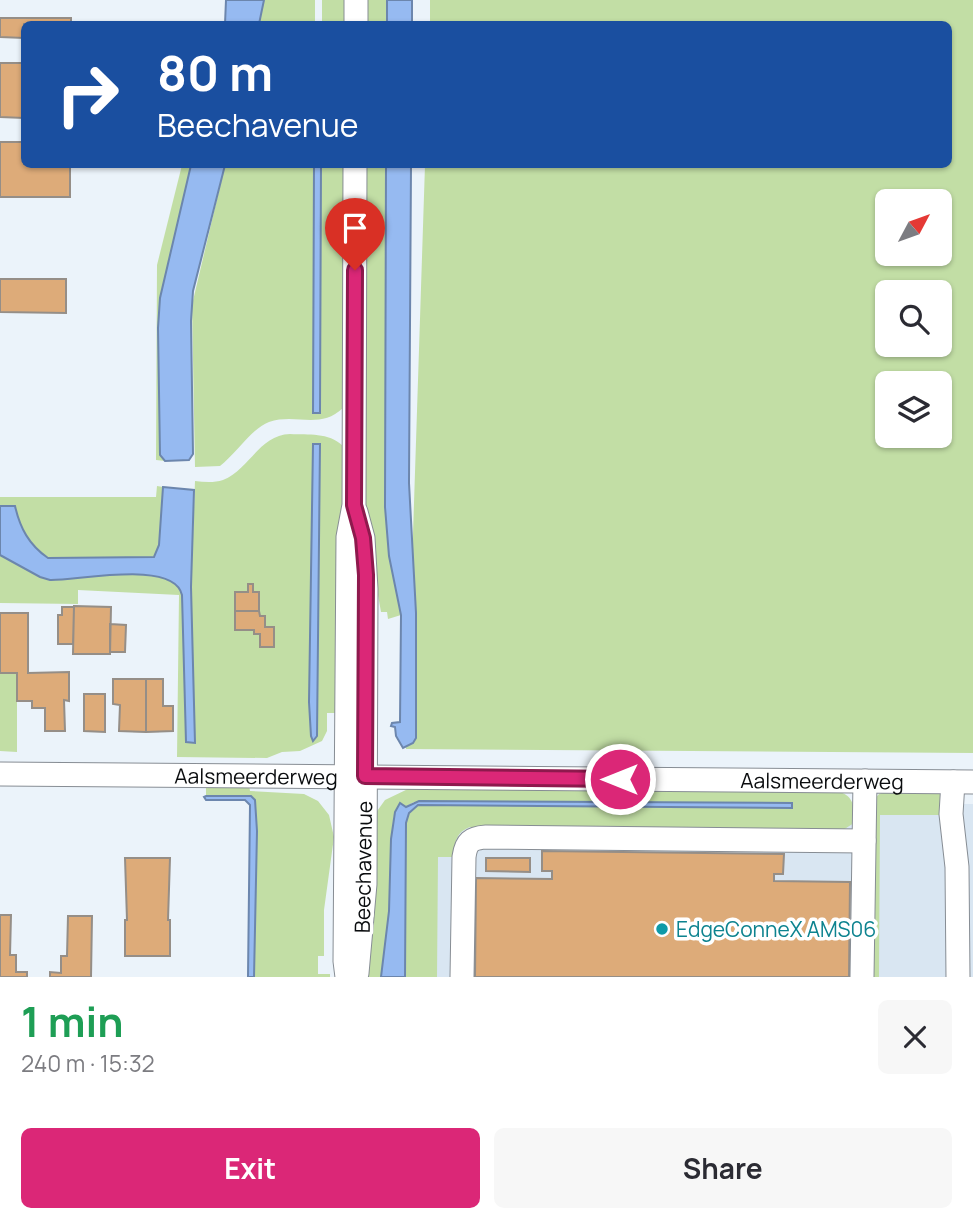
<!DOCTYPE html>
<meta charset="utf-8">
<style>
body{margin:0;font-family:Manrope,sans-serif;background:#f7f7f7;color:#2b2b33;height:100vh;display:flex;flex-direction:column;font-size:26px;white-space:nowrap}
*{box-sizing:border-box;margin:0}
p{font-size:23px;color:#7c7c81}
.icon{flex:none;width:38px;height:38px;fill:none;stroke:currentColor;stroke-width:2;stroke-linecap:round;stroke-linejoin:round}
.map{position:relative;height:977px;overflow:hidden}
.side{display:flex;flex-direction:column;background:#fff;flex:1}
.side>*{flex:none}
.top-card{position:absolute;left:21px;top:21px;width:931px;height:147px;border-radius:10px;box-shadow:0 2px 5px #0004;background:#1a4fa0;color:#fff;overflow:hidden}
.needle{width:46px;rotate:49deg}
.buttons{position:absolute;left:875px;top:189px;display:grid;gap:14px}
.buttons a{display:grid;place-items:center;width:77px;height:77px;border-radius:10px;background:#fff;box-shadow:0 2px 5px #0004;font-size:35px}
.pin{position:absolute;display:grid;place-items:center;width:60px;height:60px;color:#fff;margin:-72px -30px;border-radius:50% 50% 50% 0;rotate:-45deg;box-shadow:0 0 7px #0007}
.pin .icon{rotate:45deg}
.me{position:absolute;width:77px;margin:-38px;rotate:270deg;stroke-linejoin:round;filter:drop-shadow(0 0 5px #0008)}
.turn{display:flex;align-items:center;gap:24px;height:147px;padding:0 21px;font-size:32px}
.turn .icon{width:91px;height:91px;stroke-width:2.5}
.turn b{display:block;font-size:49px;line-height:60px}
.round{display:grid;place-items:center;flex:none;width:74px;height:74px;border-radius:10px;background:#f7f7f7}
.head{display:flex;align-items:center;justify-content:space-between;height:119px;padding:0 21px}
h1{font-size:42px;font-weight:700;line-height:52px;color:#1e9e55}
.primary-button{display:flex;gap:14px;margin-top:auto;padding:14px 21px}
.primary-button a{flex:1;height:80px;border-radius:10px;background:#db2777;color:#fff;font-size:28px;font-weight:700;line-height:80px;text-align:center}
.primary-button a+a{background:#f7f7f7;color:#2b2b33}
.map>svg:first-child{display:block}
.built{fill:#d9e6f2}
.green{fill:#c2dea5;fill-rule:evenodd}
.water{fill:#96baf1;stroke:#6c86ad;stroke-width:2}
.building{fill:#ddab79;stroke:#958e87;stroke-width:2}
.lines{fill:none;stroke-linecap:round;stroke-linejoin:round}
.minor-casing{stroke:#878d94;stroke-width:25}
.minor{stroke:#fff;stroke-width:23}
.route-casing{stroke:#8e194d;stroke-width:18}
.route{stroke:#db2777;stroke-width:12}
.culture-dot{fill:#0f9aa8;stroke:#fff;stroke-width:2.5}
.labels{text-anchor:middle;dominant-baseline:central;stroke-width:7;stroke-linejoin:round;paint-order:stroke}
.street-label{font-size:21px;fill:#0a0c0e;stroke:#fff}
.culture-label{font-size:21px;fill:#0d838f;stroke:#fff;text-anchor:start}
</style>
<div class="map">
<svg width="973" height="977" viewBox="0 0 973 977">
<rect width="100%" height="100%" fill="#ebf3fa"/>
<path class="built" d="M419 801 973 804V977H381Z"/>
<path class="green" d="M264 0H315V24H259Z
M322 0H345V24H322Z
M368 0H387V24H367Z
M430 0H973V753L406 749 425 165 948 164V24H430ZM887 201H940V254H887ZM887 292H940V345H887ZM887 383H940V436H887Z
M182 165H191L160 299 158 328 160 455 165 461 156 460 157 265Z
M225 165H314L313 412H320L321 165H344L343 408C320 430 296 413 269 422 252 428 235 455 220 466L195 467 192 305Z
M366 165H386L385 507 389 556 401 615 388 619 387 612H381L371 556 365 496Z
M290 434C309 435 328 432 343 446L341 713H327V731L322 741 300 751 282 752 267 758 177 757 179 595 78 590V604L0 603V555L40 577 50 580C78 577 151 568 174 581 179 584 181 589 182 595L186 742 195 743 191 587 195 481C204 482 214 483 223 480 250 469 259 435 290 434ZM313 444 320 445 317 736H311Z
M157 486 163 487 159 545 156 555 148 559 48 558C29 545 20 528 14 506H0V521V497H156Z
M0 673H17V752L0 751Z
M206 785H249L250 791 304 794 318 801 329 815 334 837 324 910V956H318V974H330V977H254L256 805 239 796H206Z
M410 788 837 791C855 796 854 807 854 823L843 830 470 827C456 832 454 843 454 857H438L437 977H405L406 823 409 813 418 805 791 808 792 804 414 802 395 812 393 820 389 911 381 977H364L375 814 385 800Z
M941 791V815H880L879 977H871L873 801 879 794 884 792Z"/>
<path class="water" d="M226 0H264L259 24H225Z
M387 0H412V24H387Z
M321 164 320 413H313L314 165Z
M191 165H225L193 291 191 321 193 454 189 460 165 461 160 455 158 328 160 298Z
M386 165H411L409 483 416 613V738L413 743 403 748 396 736 395 727 391 726 392 723 400 722 401 615 389 556 385 507Z
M313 444H320L317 736 313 741 311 736 309 702Z
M163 487 194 490 191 587 195 743 186 742 182 595C174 559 77 581 50 580L40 577 0 555V506H15C20 528 29 545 48 558L154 557 159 545Z
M206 796H251L255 800 257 831 254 977H248L250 805 245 800H206L204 797Z
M419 801 792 803V808L418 805 409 813 406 823 405 977H381L389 911 391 839 395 812 400 803 406 807Z"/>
<path class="building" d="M0 18H71V24H24V38L0 37Z
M0 63H24V118L0 117Z
M0 142H24V164H70V197H0Z
M0 279H66V313L0 312Z
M248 584H253V592H259V611H235V592H248Z
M74 606 111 607 110 654H73Z
M62 607H74L73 644H58V615H62Z
M235 611H259L260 616H265V627H274V647H260V634H254V630H235Z
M0 613H28V673L69 672V701L64 700 65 731H45V708H32V701H17V673H0Z
M110 624 126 625 125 652H110Z
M113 679H146V732L119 731 120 705 113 704Z
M146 679H163V706H173V731L146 732Z
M84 694H105V732L84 731Z
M542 851 784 854 783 874H774V881L850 882 849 977H475L476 878 552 879V871H542Z
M125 858H170L168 920H170V956H125V920H127Z
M486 858H530V872L486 871Z
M0 915H11L10 955H16V972H27V977H0Z
M68 916H92L91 977H50V972L61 973V956H67Z"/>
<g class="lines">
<g class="minor-casing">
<g id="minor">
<path d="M356 24V0"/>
<path d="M356 512 363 538 366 589 365 884 357 973"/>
<path id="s1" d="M0 774 973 782"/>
<path d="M953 782 951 814 957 867 958 977"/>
<path d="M347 977 345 961 348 537 354 505 355 164"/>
<path d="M462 977 464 857C466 842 471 838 486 837L864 841"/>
<path d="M862 977 865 781"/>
</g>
</g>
<use href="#minor" class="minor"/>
</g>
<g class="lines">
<g class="route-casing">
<path id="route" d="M355 270 354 505 363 538 366 575 365 776 620 779"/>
</g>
<use href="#route" class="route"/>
</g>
<circle class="culture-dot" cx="662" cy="929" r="7"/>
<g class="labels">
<g class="street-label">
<text stroke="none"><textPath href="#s1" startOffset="256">Aalsmeerderweg</textPath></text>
<text stroke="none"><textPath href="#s1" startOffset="822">Aalsmeerderweg</textPath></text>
<text transform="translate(363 867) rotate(-89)">Beechavenue</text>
</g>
<g class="culture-label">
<text x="676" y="929">EdgeConneX AMS06</text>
</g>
</g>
</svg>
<div class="buttons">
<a><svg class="needle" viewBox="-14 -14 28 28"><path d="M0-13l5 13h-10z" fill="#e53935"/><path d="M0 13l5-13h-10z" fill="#7c7c81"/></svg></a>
<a><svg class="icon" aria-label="search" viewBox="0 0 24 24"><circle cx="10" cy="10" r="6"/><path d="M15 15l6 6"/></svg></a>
<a><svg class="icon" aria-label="layers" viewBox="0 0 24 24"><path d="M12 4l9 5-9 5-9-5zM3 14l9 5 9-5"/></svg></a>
</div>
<div class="pin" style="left:355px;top:270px;background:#d93025"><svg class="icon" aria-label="arrive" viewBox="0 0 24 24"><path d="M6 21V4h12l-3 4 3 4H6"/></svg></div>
<svg class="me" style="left:620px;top:779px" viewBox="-20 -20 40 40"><circle r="17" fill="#db2777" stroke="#fff" stroke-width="3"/><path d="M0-11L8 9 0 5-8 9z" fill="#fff"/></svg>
<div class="top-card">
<div class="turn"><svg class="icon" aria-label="right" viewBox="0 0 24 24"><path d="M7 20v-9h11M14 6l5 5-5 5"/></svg><div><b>80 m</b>Beechavenue</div></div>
</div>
</div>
<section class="side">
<div class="head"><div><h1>1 min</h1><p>240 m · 15:32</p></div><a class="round"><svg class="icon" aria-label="close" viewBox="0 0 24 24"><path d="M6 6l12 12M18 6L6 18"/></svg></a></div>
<div class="primary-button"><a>Exit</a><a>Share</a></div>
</section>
